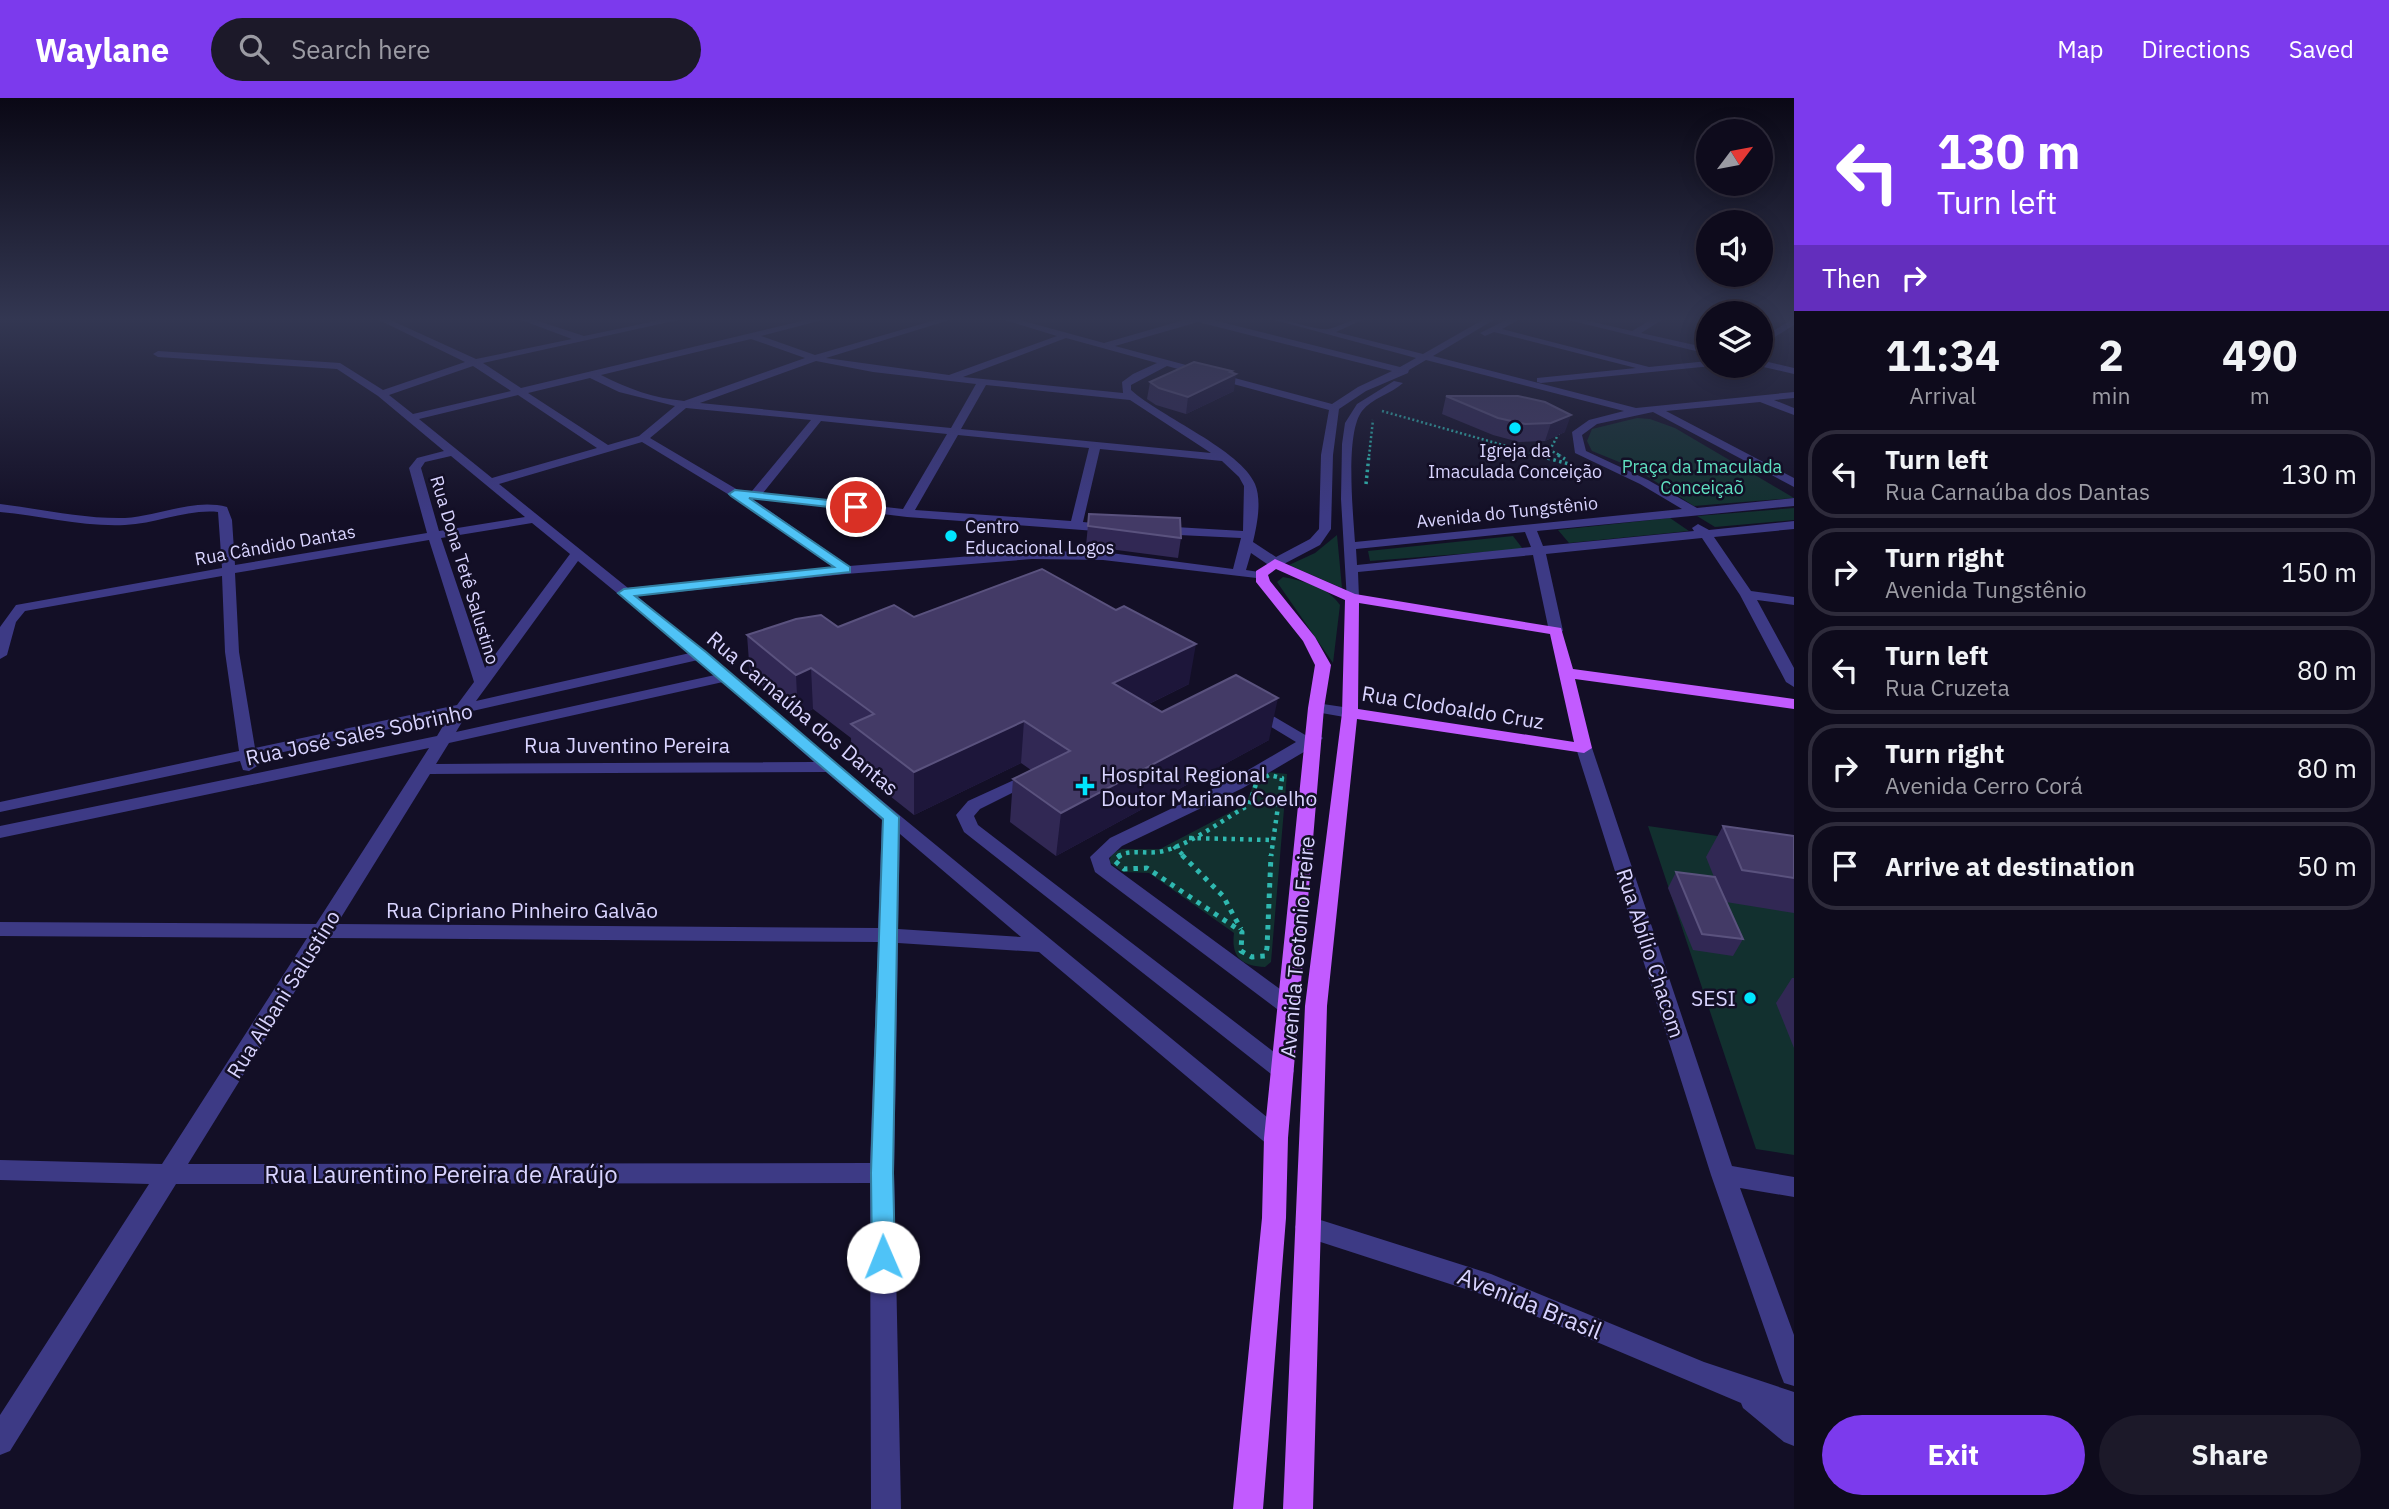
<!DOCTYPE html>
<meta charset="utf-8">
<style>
body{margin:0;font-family:"IBM Plex Sans",sans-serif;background:#1c1929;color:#f1f3f6;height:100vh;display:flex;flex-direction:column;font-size:26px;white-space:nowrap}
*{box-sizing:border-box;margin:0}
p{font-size:23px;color:#9b9ba3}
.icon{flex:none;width:38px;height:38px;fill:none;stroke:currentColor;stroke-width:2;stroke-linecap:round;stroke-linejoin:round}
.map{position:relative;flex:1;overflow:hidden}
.panel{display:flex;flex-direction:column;background:#0e0b1c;width:595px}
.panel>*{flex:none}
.top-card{background:#7c3aed;color:#fff;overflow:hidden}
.needle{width:46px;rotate:58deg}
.tools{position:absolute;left:1696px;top:21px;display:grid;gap:14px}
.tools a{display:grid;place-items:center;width:77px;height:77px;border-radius:50%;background:#0e0b1c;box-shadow:0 4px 18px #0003,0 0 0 2px #2e2b3b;font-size:35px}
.pin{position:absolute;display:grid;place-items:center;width:60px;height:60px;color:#fff;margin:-30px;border:4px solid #fff;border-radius:50%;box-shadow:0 2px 7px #0007}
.me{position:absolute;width:77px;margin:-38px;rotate:359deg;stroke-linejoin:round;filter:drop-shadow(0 0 5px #0008)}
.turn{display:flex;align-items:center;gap:24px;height:147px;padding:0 28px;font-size:32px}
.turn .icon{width:91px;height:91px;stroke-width:2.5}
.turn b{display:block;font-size:49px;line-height:60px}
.then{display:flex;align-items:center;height:66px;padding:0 28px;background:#0003;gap:14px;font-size:26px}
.eta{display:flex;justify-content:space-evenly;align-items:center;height:119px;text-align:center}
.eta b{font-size:42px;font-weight:700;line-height:49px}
.action{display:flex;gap:14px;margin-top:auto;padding:14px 28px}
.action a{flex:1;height:80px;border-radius:42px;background:#7c3aed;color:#fff;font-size:28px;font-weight:700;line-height:80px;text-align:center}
.action a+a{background:#1c1929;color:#f1f3f6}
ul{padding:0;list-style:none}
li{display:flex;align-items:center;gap:21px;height:88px;margin:0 14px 10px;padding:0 14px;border:4px solid #2e2b3b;border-radius:28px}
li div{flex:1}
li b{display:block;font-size:26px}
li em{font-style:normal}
header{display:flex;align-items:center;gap:42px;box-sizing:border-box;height:98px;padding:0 35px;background:#7c3aed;color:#fff}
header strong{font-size:33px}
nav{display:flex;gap:38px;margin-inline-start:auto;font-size:24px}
.search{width:490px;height:63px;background:#1c1929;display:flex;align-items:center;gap:18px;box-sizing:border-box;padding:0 24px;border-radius:38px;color:#9b9ba3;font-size:26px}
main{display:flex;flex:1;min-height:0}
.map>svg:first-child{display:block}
.green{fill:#12302f}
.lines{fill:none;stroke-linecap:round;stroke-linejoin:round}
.path-far3{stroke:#2fb8b0;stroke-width:2.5;stroke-dasharray:2 2.5;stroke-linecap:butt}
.path-far2{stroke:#2fb8b0;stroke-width:3.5;stroke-dasharray:2.5 3.5;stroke-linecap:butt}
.path-far1{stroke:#2fb8b0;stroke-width:4.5;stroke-dasharray:3.5 5;stroke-linecap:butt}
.path{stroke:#2fb8b0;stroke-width:5;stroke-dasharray:4.5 6;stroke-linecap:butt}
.minor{fill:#3d3a85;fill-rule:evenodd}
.major{fill:#c25bff;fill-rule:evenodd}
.wall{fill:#312854}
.shaded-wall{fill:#1d163a}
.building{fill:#433a66;stroke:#5a527e;stroke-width:2}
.route{fill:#4fc3f7;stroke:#337fa1;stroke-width:2}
.poi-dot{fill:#00e5ff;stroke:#130f26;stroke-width:2.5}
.labels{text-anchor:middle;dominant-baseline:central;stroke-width:5;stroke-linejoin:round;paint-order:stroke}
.far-poi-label{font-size:18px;fill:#d9d4ff;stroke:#130f26}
.far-park-label{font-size:18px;fill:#5fe0c0;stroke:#130f26}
.far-street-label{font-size:18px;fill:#d9d4ff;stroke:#130f26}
.street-label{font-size:21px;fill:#d9d4ff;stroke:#130f26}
.poi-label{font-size:21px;fill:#d9d4ff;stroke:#130f26;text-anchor:start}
.near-street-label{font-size:24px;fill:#d9d4ff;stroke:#130f26}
</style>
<header>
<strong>Waylane</strong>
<div class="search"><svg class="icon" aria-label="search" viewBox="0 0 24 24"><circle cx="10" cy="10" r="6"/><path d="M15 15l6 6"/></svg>Search here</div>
<nav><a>Map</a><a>Directions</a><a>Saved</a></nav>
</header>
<main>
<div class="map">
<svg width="1794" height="1411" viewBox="0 0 1794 1411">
<rect width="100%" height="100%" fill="#130f26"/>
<path class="green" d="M1637 320 1650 321 1675 330 1794 400 1694 408 1634 370 1592 353 1587 343 1592 331Z
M1794 410V422L1715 429 1697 418Z
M1670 420 1689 433 1569 445 1558 432Z
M1337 437 1342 490 1289 467 1315 455Z
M1513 438 1523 451 1370 463 1368 453Z
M1283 479C1303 483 1328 489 1340 507L1333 565 1277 484Z
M1267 674 1287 676 1271 864 1265 869C1240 868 1231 858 1234 835L1149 775 1123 774 1109 764 1112 755 1122 751H1160L1246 706 1255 682Z
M1648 728 1794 749V1057L1756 1051Z"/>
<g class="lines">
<path class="path-far3" d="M1382 313 1542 358
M1559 335 1550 352 1561 358
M1369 358 1373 322"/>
<path class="path-far2" d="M1536 357 1569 366
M1558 357 1565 361
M1366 386 1369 357"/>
<path class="path-far1" d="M1189 740 1272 742
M1174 748 1184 758
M1118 758C1133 750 1150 758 1167 752 1196 743 1222 722 1249 707L1257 683 1269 677 1282 680 1271 758"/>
<path class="path" d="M1121 757 1114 762 1124 771 1147 770 1242 834 1241 853 1252 859 1265 858 1267 850 1271 757
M1182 757 1223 798 1241 831"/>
<path class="minor" d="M375 220H386L476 261 572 241 516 220H529L584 238 670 220H687L483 265 521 290 814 220H830L761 238 815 257 942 220H956L826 260 949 277 1057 238 998 220H1012L1104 245 1191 220H1205L1400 269 1416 260 1267 220C1284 220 1316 233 1328 231 1342 228 1351 220 1366 220L1336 234 1423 256 1486 220H1497L1433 258 1636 310 1794 294V300L1774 302 1794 310V317L1760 304 1666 313 1794 380V389L1653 314 1597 326 1582 337 1586 353 1648 382 1697 410 1794 400V408L1537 433 1543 448 1694 433 1692 430 1698 426 1709 432 1794 423V431L1714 439 1751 493 1794 499V507L1757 502 1794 570V589L1786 584 1740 497 1702 440 1546 456 1563 533 1556 537 1549 533 1533 457 1358 474 1359 500 1357 503H1347L1341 401 1342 346 1345 325 1357 306 1394 283 1403 285C1391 296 1372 300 1362 313 1345 335 1353 414 1355 444L1682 411 1640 386 1575 355 1572 334 1589 322 1624 313 1426 262 1409 272 1408 275 1366 293 1339 311 1333 357 1331 431 1320 447 1280 468H1270L1251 455 1246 472 1265 475V481L1103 462 1032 461 846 476 637 498 836 665 1284 1033 1288 1040 1284 1047 1276 1050 1268 1047 1039 854 898 845 894 1075 901 1411H871L870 1085 176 1086 10 1353 0 1357V1317L149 1086 0 1082V1062L162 1066 307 840 0 838V824L316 826 429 650 0 740V728L437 638 449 618 256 660 257 668 249 673 243 672 240 663 0 714V704L239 653 225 554 222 478 25 513 16 524 7 557 0 561V529L16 507 222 470 218 414C187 411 156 426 125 427 84 429 42 418 0 414V406C41 411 83 421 125 420 159 418 194 400 227 409L232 422 235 467 427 435 409 370 417 360 444 353 378 298 337 271 158 259 153 256 158 253 340 265 383 292 465 264ZM1198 224 1392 273 1358 289 1332 306 1115 248ZM1066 240 1157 265 1133 276 1122 284 1123 295 963 279ZM751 241 805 260 684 303C654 300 628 291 601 277ZM816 263 873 274 976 286 951 330 700 305ZM473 268 511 293 413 316 389 297ZM1167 268 1329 312 1321 357 1319 431 1310 441 1276 459 1253 444C1257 427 1262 403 1255 386 1241 352 1161 319 1131 292V287ZM590 280 619 294 675 308 639 338 608 347 528 295ZM986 287 1130 302 1211 355 961 331ZM518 297 597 350 492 380 419 321ZM686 310 811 322 752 393 738 392 650 340ZM821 323 947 336 903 411 763 395ZM958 337 1089 350 1071 423 915 412ZM642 344 731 398 833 469 628 490 499 386ZM1100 351 1222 363 1239 379 1244 388 1243 433 1158 428 1152 432 1158 436 1241 440 1233 471 1103 454 1032 453 849 468 751 400 907 419 1109 434 1115 430 1113 427 1083 424ZM451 358 525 419 439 433 421 370 425 364ZM532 425 570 456 485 570 441 440ZM1525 434 1531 449 1357 467 1356 451ZM429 442 474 584 457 607 255 650 239 554 235 475ZM578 463 690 555 476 603 487 588ZM698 562 715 577 456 634 468 614ZM723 584 814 664 436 666 449 645ZM826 674 882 722 878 830 337 826 430 676ZM900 736 1021 839 898 831ZM328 840 878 844 870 1065 188 1066Z
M1510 220H1522L1502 231 1649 269 1708 263V268H1712L1541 285 1537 284V280L1636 270 1494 234 1485 238 1480 235Z
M1560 220H1576L1632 233 1654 220H1665L1641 235 1708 250V256Z
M1794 220V227L1760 248V241Z
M1760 262 1794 270V276L1759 268Z
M1316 605 1350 610 1358 615 1350 620 1310 613 1308 610Z
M1254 607 1307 638 1315 635 1323 640 1314 648 1243 690 1122 748 1109 760 1111 767 1295 902 1299 908 1295 914 1288 916 1281 914 1095 774 1090 759 1110 740 1231 682 1296 644 1248 615 1246 612 1248 609Z
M1584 645 1592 650 1732 1068 1794 1079V1099L1740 1090 1794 1237V1288L1784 1285 1780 1275 1711 1077 1576 650Z
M1014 682 1020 683 1023 687 1020 691 980 711 974 718 978 727 1291 967 1294 973 1291 979 1283 982 1275 979 964 734 956 717 968 703Z
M1308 1118 1491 1176 1704 1264 1794 1294V1348L1784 1344 1743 1310 1741 1305 1490 1199 1299 1137 1295 1129 1299 1121Z"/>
<path class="major" d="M1275 461 1355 496 1561 530 1573 571 1794 601V611L1575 581 1592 650 1584 655 1357 621 1327 908 1313 1411H1283L1305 908 1342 615 1345 502 1276 471 1268 477 1270 483 1315 539 1331 567 1324 610 1288 1040 1286 1120 1263 1411H1233L1262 1120 1264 1040 1308 610 1315 567 1303 543 1256 484V473ZM1359 505 1550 536 1574 644 1358 611Z"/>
</g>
<path class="wall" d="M1232 273 1234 293 1186 316 1156 307 1147 301 1150 284Z
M1446 298H1518L1565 334 1545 343 1519 344 1493 337 1442 316Z
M1089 416 1181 440 1178 460 1086 448Z
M914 519 1189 586 1149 606 1162 614 1269 642 1056 758 1010 724 1013 681 1031 672 1021 665 914 717 852 668 851 640 813 611 798 618 750 577 747 537 838 529Z
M1723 728 1794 738V815L1726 804 1743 841 1733 858 1693 852 1668 790 1676 774 1714 779 1706 759Z
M1792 880H1794V950L1776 905Z"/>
<path class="shaded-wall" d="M1232 273 1231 278 1236 276 1234 293 1186 316 1188 299Z
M1571 317 1565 334 1545 343 1551 325Z
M1196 546 1189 586 1108 626 1113 585Z
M811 570 813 611 798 618 796 577Z
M1278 600 1269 642 1056 758 1061 715Z
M1024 623 1021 665 914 717V674Z"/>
<path class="building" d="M1194 264 1232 273 1230 274 1236 276 1188 299 1159 290 1150 284Z
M1446 298H1518L1545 304 1571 317 1551 325 1525 326 1498 320Z
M1089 416 1180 420 1181 440 1088 428Z
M1042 471 1116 512 1124 508 1196 546 1113 585 1162 614 1236 577 1278 600 1061 715 1013 681 1070 653 1024 623 914 674 851 626 874 616 811 570 796 577 747 537 796 521 821 517 838 529 894 507 914 519Z
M1723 728 1794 738V780L1742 772Z
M1676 774 1715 779 1743 841 1702 836Z"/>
<linearGradient id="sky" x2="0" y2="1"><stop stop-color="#0a0815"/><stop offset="0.53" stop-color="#333752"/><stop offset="1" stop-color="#333752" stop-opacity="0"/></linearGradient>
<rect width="1794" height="418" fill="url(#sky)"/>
<path class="route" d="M735 392 856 405 862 409 856 412 749 400 850 469V474L635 498 706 554 899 719 893 1075 895 1159 891 1167 883 1170 875 1167 872 1159 871 1075 883 721 618 495 624 491 834 469 731 398 729 396Z"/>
<g class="poi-dot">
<circle cx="1515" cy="330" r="7"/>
<circle cx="951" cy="438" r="7"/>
<path d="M1081.5 677.5h7v7h7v7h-7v7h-7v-7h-7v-7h7z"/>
<circle cx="1750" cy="900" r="7"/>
</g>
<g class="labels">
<g class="far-poi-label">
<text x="1515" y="352">Igreja da<tspan x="1515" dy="21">Imaculada Conceição</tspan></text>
<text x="965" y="428" text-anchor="start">Centro<tspan x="965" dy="21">Educacional Logos</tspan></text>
</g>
<g class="far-park-label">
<text x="1702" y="368">Praça da Imaculada<tspan x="1702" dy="21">Conceiçaõ</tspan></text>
</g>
<g class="far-street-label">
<text transform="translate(1507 414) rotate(-6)">Avenida do Tungstênio</text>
<text transform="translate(275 447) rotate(-10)">Rua Cândido Dantas</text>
<text transform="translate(465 472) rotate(73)">Rua Dona Tetê Salustino</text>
</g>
<g class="street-label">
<text transform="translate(1453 609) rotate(9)">Rua Clodoaldo Cruz</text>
<text transform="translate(803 615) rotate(40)">Rua Carnaúba dos Dantas</text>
<text transform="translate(359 636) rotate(-12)">Rua José Sales Sobrinho</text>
<text x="627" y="647">Rua Juventino Pereira</text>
<text x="522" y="812">Rua Cipriano Pinheiro Galvão</text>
<text transform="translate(1297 849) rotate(-85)">Avenida Teotonio Freire</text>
<text transform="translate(1651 855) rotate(72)">Rua Abílio Chacom</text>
<text transform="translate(283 896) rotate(-58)">Rua Albani Salustino</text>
</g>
<g class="poi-label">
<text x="1101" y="676">Hospital Regional<tspan x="1101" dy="24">Doutor Mariano Coelho</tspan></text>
<text x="1736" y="900" text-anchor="end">SESI</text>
</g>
<g class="near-street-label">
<text x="441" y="1076">Rua Laurentino Pereira de Araújo</text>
<text transform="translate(1530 1205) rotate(22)">Avenida Brasil</text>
</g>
</g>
</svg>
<div class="tools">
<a><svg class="needle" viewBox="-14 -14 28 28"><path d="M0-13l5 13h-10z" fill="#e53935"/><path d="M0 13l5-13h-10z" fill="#9b9ba3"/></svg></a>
<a><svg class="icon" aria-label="sound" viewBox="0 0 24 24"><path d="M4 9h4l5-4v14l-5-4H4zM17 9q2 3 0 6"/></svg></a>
<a><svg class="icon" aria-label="layers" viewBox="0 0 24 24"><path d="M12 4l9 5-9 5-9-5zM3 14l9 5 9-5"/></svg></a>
</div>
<div class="pin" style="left:856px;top:409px;background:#d93025"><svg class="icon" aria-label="arrive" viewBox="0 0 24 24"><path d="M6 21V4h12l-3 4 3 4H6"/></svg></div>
<svg class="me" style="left:883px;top:1159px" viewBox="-20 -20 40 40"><circle r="19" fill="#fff"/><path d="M0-13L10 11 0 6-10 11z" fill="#4fc3f7"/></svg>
</div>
<section class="panel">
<div class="top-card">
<div class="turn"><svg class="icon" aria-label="left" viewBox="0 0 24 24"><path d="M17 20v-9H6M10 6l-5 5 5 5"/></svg><div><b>130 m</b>Turn left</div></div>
<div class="then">Then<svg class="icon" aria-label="right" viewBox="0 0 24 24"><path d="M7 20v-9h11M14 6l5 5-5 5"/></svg></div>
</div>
<div class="eta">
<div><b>11:34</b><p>Arrival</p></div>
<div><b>2</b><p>min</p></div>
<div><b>490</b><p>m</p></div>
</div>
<ul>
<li><svg class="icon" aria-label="left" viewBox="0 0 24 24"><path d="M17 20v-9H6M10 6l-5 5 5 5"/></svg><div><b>Turn left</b><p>Rua Carnaúba dos Dantas</p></div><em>130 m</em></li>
<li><svg class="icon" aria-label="right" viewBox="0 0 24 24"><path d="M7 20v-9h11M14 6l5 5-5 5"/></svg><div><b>Turn right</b><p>Avenida Tungstênio</p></div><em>150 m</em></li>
<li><svg class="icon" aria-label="left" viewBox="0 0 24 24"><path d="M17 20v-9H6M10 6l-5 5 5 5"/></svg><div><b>Turn left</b><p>Rua Cruzeta</p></div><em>80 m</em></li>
<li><svg class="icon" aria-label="right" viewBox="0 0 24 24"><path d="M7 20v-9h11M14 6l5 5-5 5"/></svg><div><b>Turn right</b><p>Avenida Cerro Corá</p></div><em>80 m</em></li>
<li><svg class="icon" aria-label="arrive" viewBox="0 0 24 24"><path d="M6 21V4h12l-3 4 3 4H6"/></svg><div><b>Arrive at destination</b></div><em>50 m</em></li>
</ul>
<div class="action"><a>Exit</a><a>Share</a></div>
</section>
</main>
